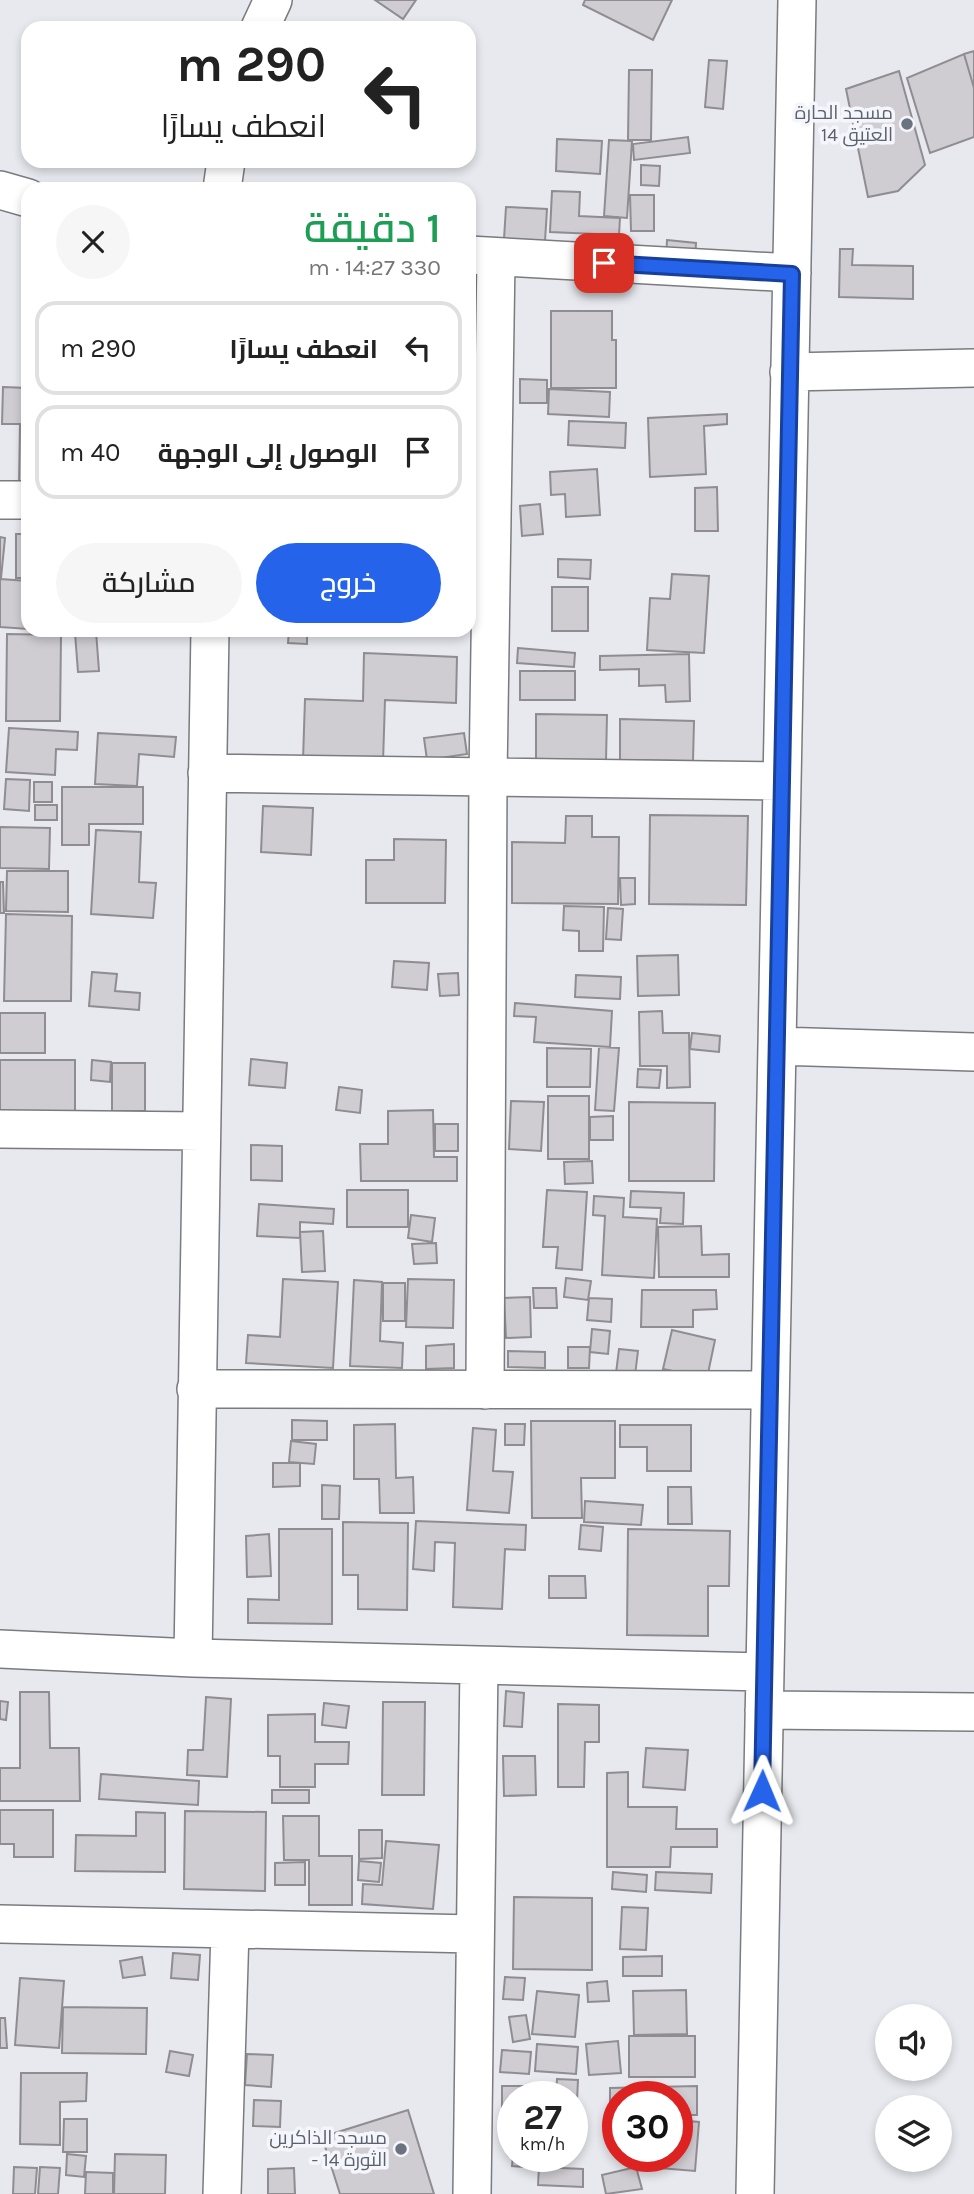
<!DOCTYPE html>
<html lang="ar">
<meta charset="utf-8">
<style>
body{margin:0;font-family:Karla,Cairo,sans-serif;background:#f6f6f6;color:#222;direction:rtl;height:100vh;display:flex;flex-direction:column;font-size:26px;white-space:nowrap}
*{box-sizing:border-box;margin:0}
p{font-size:23px;color:#767676}
.icon{flex:none;width:38px;height:38px;fill:none;stroke:currentColor;stroke-width:2;stroke-linecap:round;stroke-linejoin:round}
.map{position:relative;flex:1;overflow:hidden;direction:ltr}
.panel{position:absolute;left:21px;top:182px;width:455px;height:455px;display:flex;flex-direction:column;background:#fff;border-radius:21px;box-shadow:0 4px 10px #0003;direction:rtl}
.panel>*{flex:none}
.top-card{position:absolute;left:21px;top:21px;width:455px;height:147px;border-radius:21px;box-shadow:0 4px 10px #0003;direction:rtl;background:#fff;color:#222;overflow:hidden}
.tools{position:absolute;left:875px;top:2004px;display:grid;gap:14px}
.tools a{display:grid;place-items:center;width:77px;height:77px;border-radius:50%;background:#fff;box-shadow:0 4px 10px #0003;font-size:35px}
.speed{position:absolute;left:497px;top:2081px;display:flex;gap:14px;font-size:35px;font-weight:700;text-align:center}
.speed>*{display:grid;place-content:center;width:91px;height:91px;border-radius:50%;background:#fff;box-shadow:0 4px 10px #0003;line-height:1}
.speed small{font-size:18px;font-weight:400}
.speed .limit{border:10px solid #d22;background:#fff;color:#111}
.pin{position:absolute;display:grid;place-items:center;width:60px;height:60px;color:#fff;margin:-30px;border-radius:14px;box-shadow:0 4px 10px #0006}
.me{position:absolute;width:77px;margin:-38px;rotate:1deg;stroke-linejoin:round;filter:drop-shadow(0 0 5px #0008)}
.turn{display:flex;align-items:center;gap:24px;height:147px;padding:0 35px;font-size:32px}
.turn .icon{width:91px;height:91px;stroke-width:2.5}
.turn b{display:block;font-size:49px;line-height:60px}
.round{display:grid;place-items:center;flex:none;width:74px;height:74px;border-radius:37px;background:#f6f6f6}
.summary{display:flex;align-items:center;justify-content:space-between;height:119px;padding:0 35px}
h1{font-size:42px;font-weight:600;line-height:52px;color:#1e9e55}
.cta{display:flex;gap:14px;margin-top:auto;padding:14px 35px}
.cta a{flex:1;height:80px;border-radius:42px;background:#2563eb;color:#fff;font-size:28px;font-weight:600;line-height:80px;text-align:center}
.cta a+a{background:#f6f6f6;color:#222}
ul{padding:0;list-style:none}
li{display:flex;align-items:center;gap:21px;height:94px;margin:0 14px 10px;padding:0 21px;border:4px solid #e0e0e0;border-radius:21px}
li div{flex:1}
li b{display:block;font-size:26px}
li em{font-style:normal}
.map>svg:first-child{display:block}
.building{fill:#cfcdd2;stroke:#8f8d91;stroke-width:2}
.lines{fill:none;stroke-linecap:round;stroke-linejoin:round}
.minor-casing{stroke:#797b7f;stroke-width:40}
.minor{stroke:#fff;stroke-width:37}
.route-casing{stroke:#184099;stroke-width:18}
.route{stroke:#2563eb;stroke-width:12}
.worship-dot{fill:#6b7280;stroke:#f4f6fb;stroke-width:2.5}
.labels{text-anchor:middle;dominant-baseline:central;stroke-width:7;stroke-linejoin:round;paint-order:stroke}
.worship-label{font-size:19px;fill:#5b616d;stroke:#f4f6fb;text-anchor:end}
</style>
<div class="map">
<svg width="974" height="2194" viewBox="0 0 974 2194">
<rect width="100%" height="100%" fill="#e7e9ee"/>
<path class="building" d="M375 0H416L403 19Z
M585 0H672L653 40 583 5Z
M974 51V88L964 54Z
M964 54 974 88V137L930 153 907 78Z
M709 60 727 61 723 109 705 107Z
M629 70H652L651 140H628Z
M899 71 925 165 898 191 868 197 846 89Z
M688 137 690 153 634 160 633 144Z
M557 139 602 141 600 174 556 171Z
M609 140 632 141 627 218 604 216Z
M641 165 660 166 659 186 641 185Z
M552 191 580 192 579 216 620 218 619 235 550 232Z
M630 195H654V231H631Z
M506 207 547 209 545 241 504 239Z
M667 240 696 243 695 261 666 259Z
M840 249H853L852 265 913 266V299L839 297Z
M23 279H28V306H23Z
M551 311H612V340H616V388H551Z
M520 379 547 380V403H520Z
M3 387 28 388V486H19L20 424H2Z
M549 389 610 392 609 417 548 414Z
M727 414V424L704 426 706 474 650 477 648 418Z
M569 421 626 423 625 448 568 445Z
M597 469 600 515 566 517 565 494 551 495 550 472Z
M717 487 718 531H695V488Z
M540 504 543 534 522 536 520 506Z
M16 534H28V578H16Z
M0 537 5 538 1 578H0Z
M558 559 591 560 590 579 558 577Z
M672 574 709 576 704 653 647 650 650 598 670 599Z
M0 579 28 581V629L0 627Z
M552 587H588V631H552Z
M289 630H307V644L288 643Z
M96 631 99 671 78 672 75 633Z
M7 634 61 635 60 721H6Z
M518 648 575 653 574 667 517 663Z
M364 653 457 657 456 703 385 700 383 762 303 760 305 699 363 701Z
M689 654 690 701 666 702 665 685 639 686V669L600 670V656Z
M520 671H575V700H520Z
M536 714 607 715 606 761H536Z
M620 719 694 721 693 761 620 760Z
M9 728 78 732 77 750 56 749 55 775 6 772Z
M98 733 176 737 174 757 139 754 137 786 95 784Z
M464 733 467 754 427 760 424 738Z
M6 779 30 780 29 811 4 809Z
M34 782H52V802H34Z
M62 787H143V824H89V845H62Z
M35 805H57V820H35Z
M263 806 313 808 311 855 261 852Z
M650 815 748 816 746 905 649 904Z
M566 816H592V837H619L618 904 512 903V842L565 843Z
M0 827 50 828 49 869 0 868Z
M96 830 141 832 139 882 156 883 153 918 91 914Z
M394 839 446 840 445 903H366V860H394Z
M7 871H68V912L6 911Z
M620 878H635V904L621 905Z
M0 882H3L4 913H0Z
M564 906 604 907 603 951H579V931L563 930Z
M608 908 623 909 621 940 606 939Z
M6 914 72 916 71 1001H4Z
M678 955 679 995 638 996 637 956Z
M394 961 429 963 427 990 392 987Z
M92 972 117 974 115 991 140 993 139 1010 89 1006Z
M458 973 459 995 440 996 438 974Z
M576 975 621 977 620 999 575 997Z
M515 1003 612 1011 610 1047 534 1042 536 1017 514 1016Z
M662 1011 663 1033H689L690 1087 667 1088V1066H640L639 1012Z
M0 1013H45V1053H0Z
M692 1033 720 1036 719 1052 690 1049Z
M599 1047 619 1048 614 1111 595 1110Z
M547 1048 591 1049 590 1087H547Z
M251 1059 287 1063 285 1088 249 1085Z
M0 1060H75V1112H0Z
M92 1060 111 1062 110 1082 91 1080Z
M112 1063H145V1111H112Z
M638 1069 661 1070 659 1088 637 1087Z
M339 1087 362 1090 360 1113 336 1110Z
M548 1096H589V1159H548Z
M511 1101 544 1102 541 1151 509 1149Z
M629 1102 715 1103 714 1181H629Z
M433 1110 434 1157H457V1181H361L360 1144H388V1111Z
M613 1116V1140H590V1117Z
M435 1124H458V1151H435Z
M251 1145 282 1146V1181L251 1180Z
M592 1161 593 1183 565 1184 564 1162Z
M347 1190H408V1227H347Z
M547 1190 587 1192 582 1270 556 1268 558 1247H543Z
M631 1191 684 1193 683 1224 660 1223 661 1208 630 1207Z
M594 1196 624 1198 623 1217 657 1219 654 1278 602 1275 605 1216 593 1215Z
M259 1204 334 1209 333 1224 300 1222V1238L257 1236Z
M411 1215 435 1218 432 1242 408 1238Z
M701 1226 702 1255 729 1254V1277H659L658 1227Z
M323 1231 325 1271 302 1272 300 1232Z
M436 1243 437 1263 414 1264 412 1244Z
M566 1278 591 1281 588 1300 564 1297Z
M283 1279 338 1282 333 1368 246 1363 248 1335 280 1337Z
M408 1279 454 1280 453 1328 406 1327Z
M354 1280 382 1282 380 1341 403 1343 402 1368 350 1366Z
M383 1283H405V1321H383Z
M533 1288H556L557 1308H534Z
M642 1290H716L717 1309 693 1310V1327H641Z
M530 1297 531 1337 506 1338 504 1298Z
M589 1298 612 1299 611 1322 587 1320Z
M592 1329 610 1331 608 1354 590 1352Z
M672 1330 715 1340 707 1378 663 1369Z
M454 1344V1368L426 1369V1346Z
M568 1347H590L589 1368H568Z
M619 1349 638 1351 635 1375 616 1373Z
M508 1351 545 1352V1368L508 1367Z
M292 1420 327 1421V1440H292Z
M531 1421H615V1478H581L582 1518H532Z
M395 1424 396 1478 413 1477 414 1513H380L379 1479H354V1425Z
M505 1424H525L524 1445H505Z
M620 1425H691V1471H647V1447H620Z
M473 1428 496 1430 493 1471 513 1472 509 1513 467 1510Z
M291 1441 316 1444 314 1464 289 1462Z
M273 1463H300V1486L273 1487Z
M322 1485 340 1486 339 1519H322Z
M668 1487H691L692 1524H668Z
M585 1501 643 1505 641 1525 584 1522Z
M416 1521 526 1525 525 1550 505 1549 502 1609 453 1607 455 1543 435 1542 434 1571 413 1569Z
M343 1522 408 1523 407 1610 358 1609V1575H343Z
M581 1525 603 1527 601 1551 579 1549Z
M279 1529H332V1624L248 1623V1599L279 1600Z
M628 1529 730 1531 729 1586H708V1636L627 1635Z
M269 1534 271 1576 247 1577 246 1536Z
M549 1576H585L586 1598H549Z
M506 1691 524 1693 522 1727 504 1726Z
M20 1692H49L50 1748H79L80 1801H0V1768H20Z
M206 1697 231 1699 227 1777 187 1775 188 1750H203Z
M0 1701 8 1702 6 1720 0 1719Z
M383 1702H425L424 1795H382Z
M324 1703 349 1706 346 1728 322 1725Z
M558 1704 599 1705V1742H585L584 1787H558Z
M315 1714V1742H349L348 1764H315V1787H280V1756H268V1715Z
M646 1748 688 1750 685 1790 643 1787Z
M503 1756H535L536 1795 504 1796Z
M628 1772V1807H677L676 1829H717V1847H671L670 1867H607V1773Z
M101 1774 199 1781 198 1805 99 1799Z
M272 1790H309V1803H272Z
M0 1810H53V1857H14V1844H0Z
M185 1811 266 1812 265 1891 184 1889Z
M136 1812 165 1813V1872L75 1871 76 1835 136 1836Z
M283 1816H319V1856H352V1905H309V1860H284Z
M359 1830H382V1858L359 1859Z
M386 1841 439 1845 433 1909 362 1904 363 1884 382 1885Z
M359 1861 381 1863 379 1882 358 1880Z
M305 1862V1885H275V1863Z
M613 1872 647 1875 646 1892 612 1889Z
M656 1872 712 1874 711 1893 655 1890Z
M514 1897 592 1898V1970L513 1969Z
M622 1907 648 1908 646 1950 620 1949Z
M173 1953 200 1955 198 1980 171 1978Z
M662 1956V1976H623V1957Z
M142 1957 145 1975 123 1978 120 1961Z
M505 1977 525 1978 523 2000 503 1999Z
M20 1978 64 1981 59 2048 15 2045Z
M607 1981 609 2001 588 2002 587 1983Z
M686 1990 687 2034 634 2035 633 1991Z
M537 1991 579 1995 575 2037 532 2034Z
M63 2007 147 2008 146 2054 62 2053Z
M526 2015 530 2039 513 2042 509 2017Z
M0 2018H5L7 2048H0Z
M629 2036H695V2077H629Z
M618 2041 621 2073 589 2075 586 2044Z
M537 2044 578 2047 576 2074 535 2071Z
M502 2050 531 2052 529 2074 500 2072Z
M170 2051 193 2055 189 2076 166 2072Z
M247 2054 273 2055 271 2087 245 2085Z
M21 2073H87L86 2101 60 2102V2145L20 2144Z
M557 2079 578 2080 577 2101H572V2096H556Z
M502 2086H527V2096H513V2115H502Z
M697 2086V2115H677V2096H618V2116H610V2088Z
M254 2100 281 2101 280 2127 253 2126Z
M408 2110 434 2194H340L322 2137Z
M64 2119H87V2152H63Z
M677 2120 699 2122 695 2171 635 2166 636 2156H677Z
M67 2154 86 2156 84 2177 66 2175Z
M115 2154 166 2155 165 2194H114Z
M513 2156H538L537 2168 512 2166Z
M14 2167 37 2168 35 2194H13Z
M40 2167 60 2168 58 2194H38Z
M539 2167 583 2169V2187L538 2185Z
M636 2167 642 2189 606 2194 602 2175Z
M294 2168 295 2194H268V2169Z
M86 2172 113 2173V2194H85Z"/>
<g class="lines">
<g class="minor-casing">
<path id="minor" d="M260 28 273 0
M222 189 226 161
M0 190 28 198
M469 255 792 273
M789 372 974 368
M0 500H28
M207 773 781 781
M777 1046 974 1052
M0 1129 201 1131
M196 1389 770 1390
M485 1390 488 777 496 258
M0 1649 193 1658 763 1672
M193 1658 210 630
M764 1710 974 1712
M0 1924 474 1934
M222 2194 230 1930
M472 2194 479 1665
M755 2194 797 0"/>
</g>
<use href="#minor" class="minor"/>
</g>
<g class="lines">
<g class="route-casing">
<path id="route" d="M604 263 792 274 762 1791"/>
</g>
<use href="#route" class="route"/>
</g>
<g class="worship-dot">
<circle cx="907" cy="124" r="7"/>
<circle cx="401" cy="2149" r="7"/>
</g>
<g class="labels">
<g class="worship-label">
<text x="893" y="113">مسجد الحارة<tspan x="893" dy="22">14 العتيق</tspan></text>
<text x="387" y="2138">مسجد الذاكرين<tspan x="387" dy="22">- الثورة 14</tspan></text>
</g>
</g>
</svg>
<div class="tools">
<a><svg class="icon" aria-label="sound" viewBox="0 0 24 24"><path d="M4 9h4l5-4v14l-5-4H4zM17 9q2 3 0 6"/></svg></a>
<a><svg class="icon" aria-label="layers" viewBox="0 0 24 24"><path d="M12 4l9 5-9 5-9-5zM3 14l9 5 9-5"/></svg></a>
</div>
<div class="speed"><div>27<small>km/h</small></div><div class="limit">30</div></div>
<div class="pin" style="left:604px;top:263px;background:#d93025"><svg class="icon" aria-label="arrive" viewBox="0 0 24 24"><path d="M6 21V4h12l-3 4 3 4H6"/></svg></div>
<svg class="me" style="left:762px;top:1791px" viewBox="-20 -20 40 40"><path d="M0-17L14 15 0 8-14 15z" fill="#2563eb" stroke="#fff" stroke-width="4"/></svg>
<div class="top-card">
<div class="turn"><svg class="icon" aria-label="left" viewBox="0 0 24 24"><path d="M17 20v-9H6M10 6l-5 5 5 5"/></svg><div><b>290 m</b>انعطف يسارًا</div></div>
</div>
<section class="panel">
<div class="summary"><div><h1>1 دقيقة</h1><p>330 m · 14:27</p></div><a class="round"><svg class="icon" aria-label="close" viewBox="0 0 24 24"><path d="M6 6l12 12M18 6L6 18"/></svg></a></div>
<ul>
<li><svg class="icon" aria-label="left" viewBox="0 0 24 24"><path d="M17 20v-9H6M10 6l-5 5 5 5"/></svg><div><b>انعطف يسارًا</b></div><em>290 m</em></li>
<li><svg class="icon" aria-label="arrive" viewBox="0 0 24 24"><path d="M6 21V4h12l-3 4 3 4H6"/></svg><div><b>الوصول إلى الوجهة</b></div><em>40 m</em></li>
</ul>
<div class="cta"><a>خروج</a><a>مشاركة</a></div>
</section>
</div>
